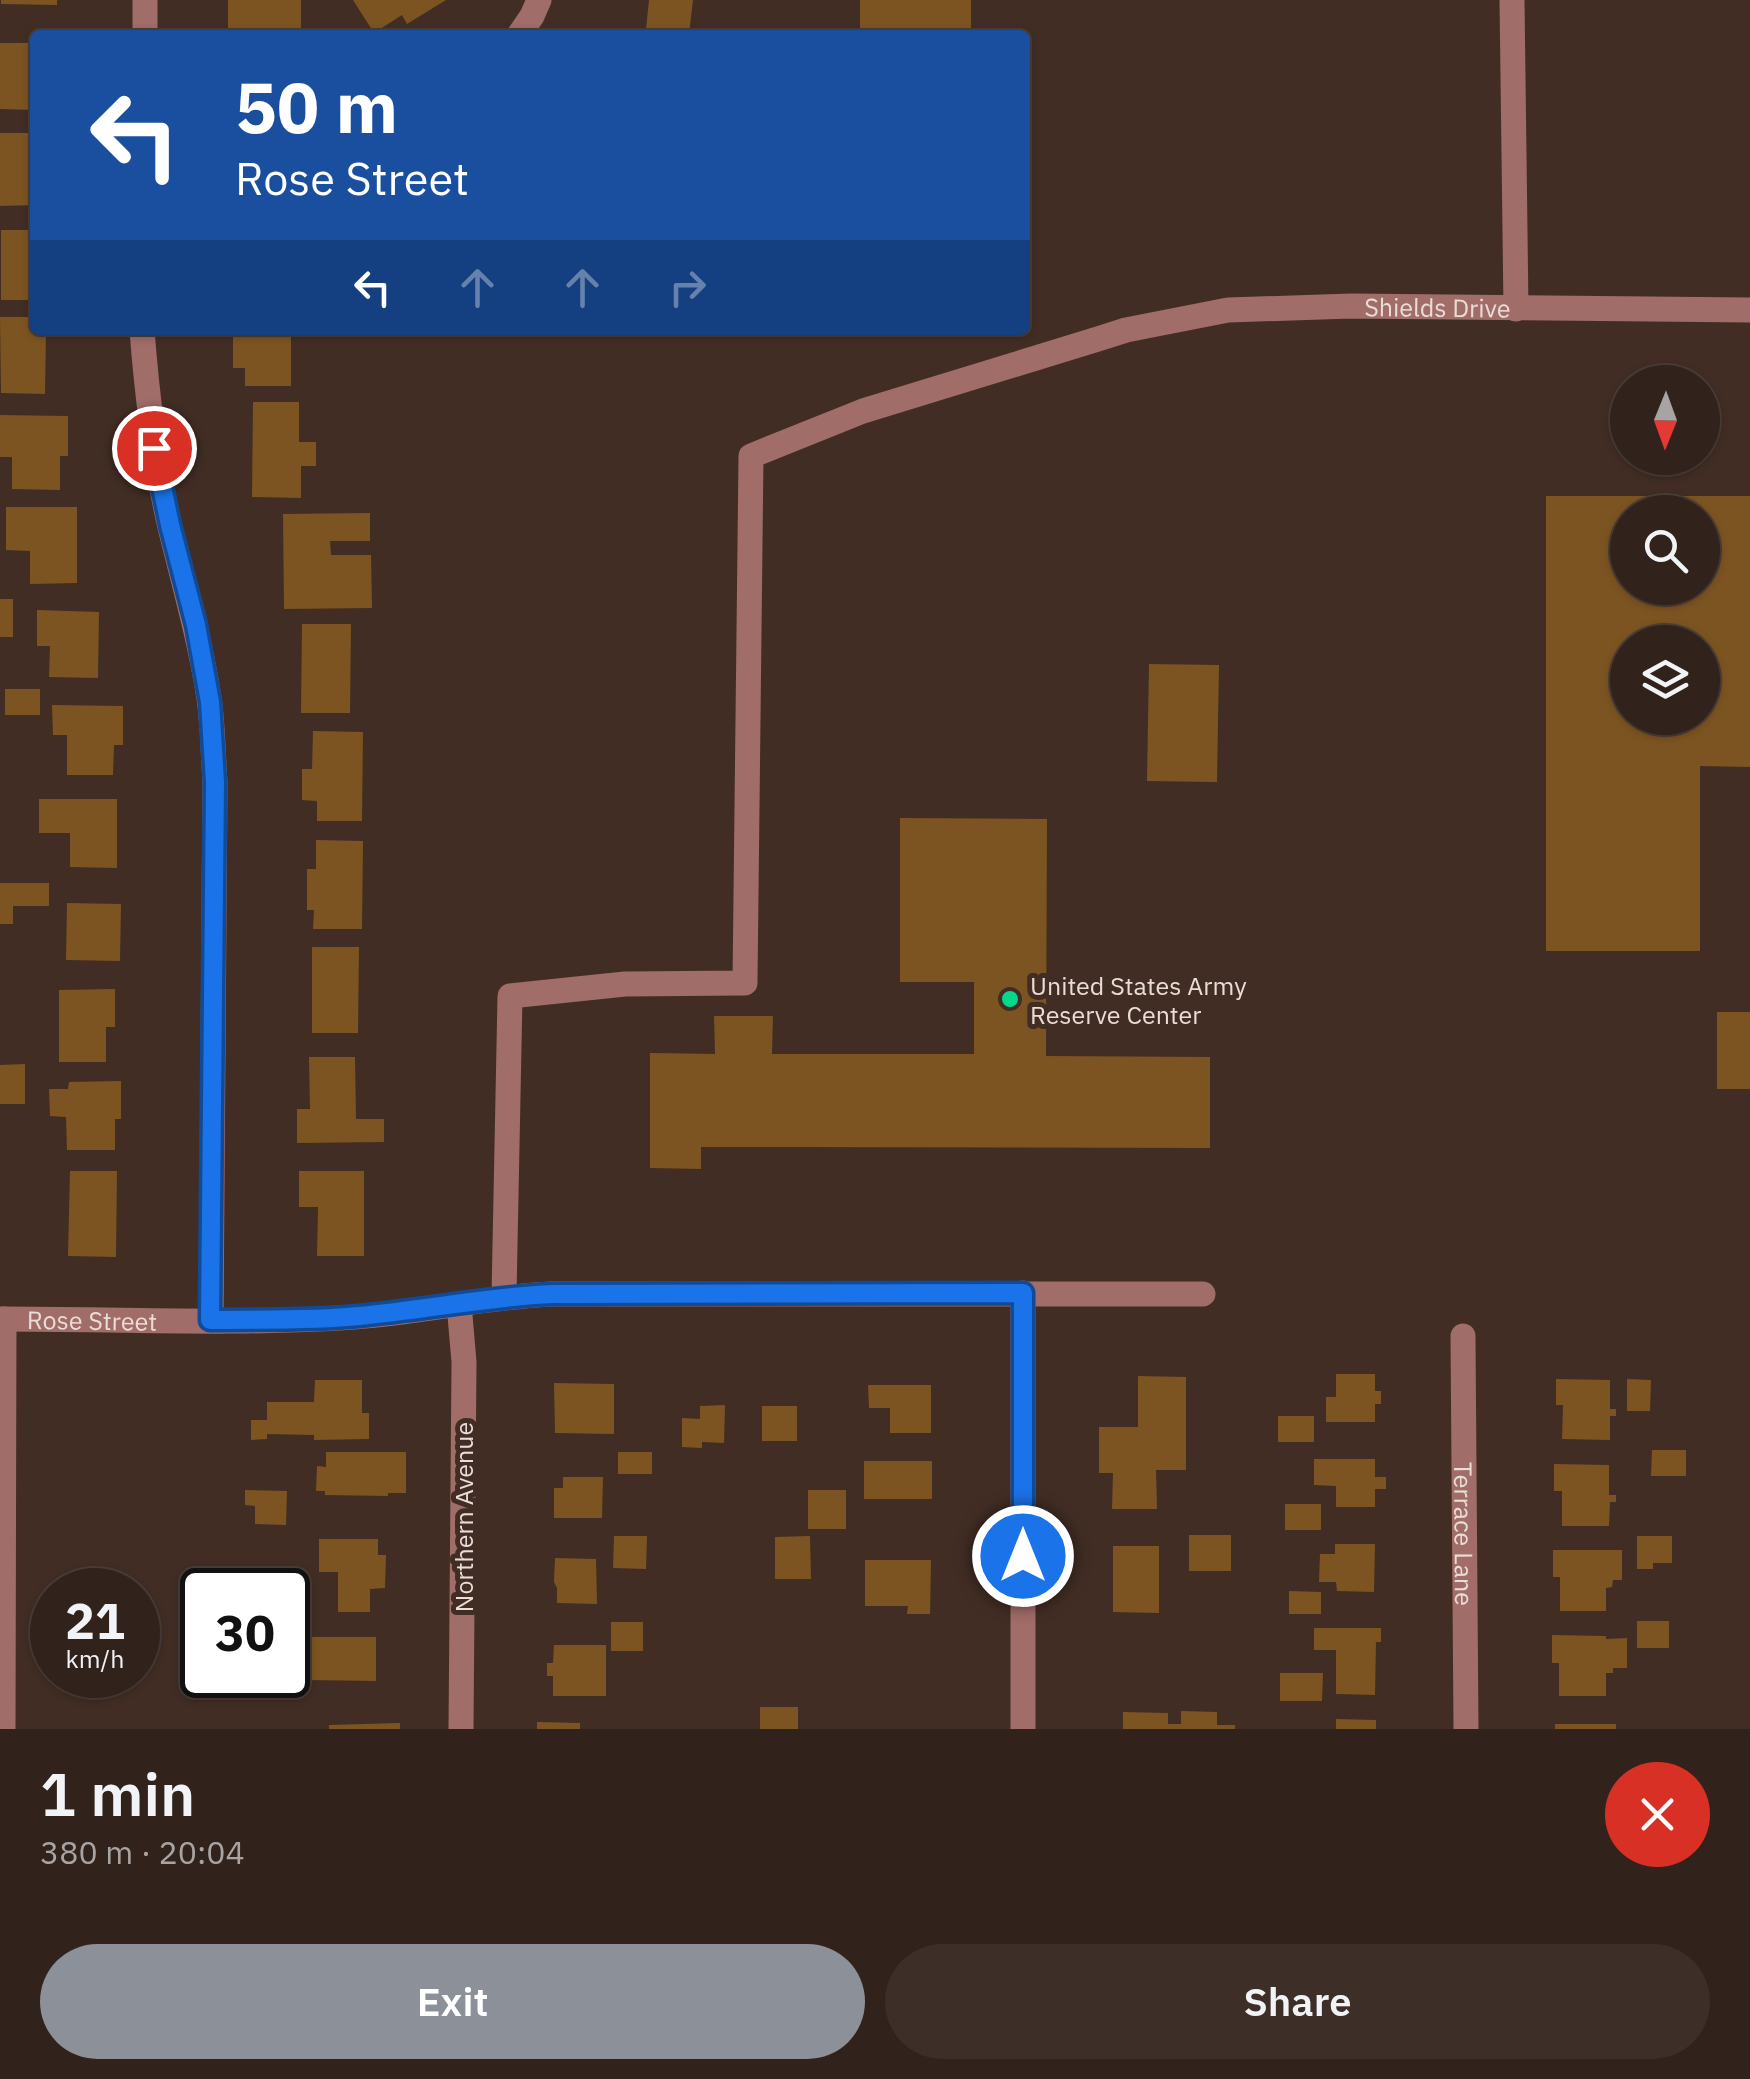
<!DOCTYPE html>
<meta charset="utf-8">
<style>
body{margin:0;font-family:"IBM Plex Sans",sans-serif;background:#3d2f28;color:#f1f3f6;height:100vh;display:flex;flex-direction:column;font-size:38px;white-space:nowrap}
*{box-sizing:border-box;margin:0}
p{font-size:32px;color:#a8a4a3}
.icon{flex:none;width:55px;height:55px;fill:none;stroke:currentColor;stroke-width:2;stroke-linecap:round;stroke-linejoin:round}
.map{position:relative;height:1729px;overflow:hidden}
.panel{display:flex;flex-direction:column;background:#31221b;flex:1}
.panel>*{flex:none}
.guide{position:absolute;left:30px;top:30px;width:1000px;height:305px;border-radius:10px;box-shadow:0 2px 8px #0004,0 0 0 2px #4c3f3a;background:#1a4fa0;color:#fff;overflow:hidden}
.needle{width:65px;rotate:181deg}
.fabs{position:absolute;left:1610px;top:365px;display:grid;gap:20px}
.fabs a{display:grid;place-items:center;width:110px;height:110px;border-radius:50%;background:#31221b;box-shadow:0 2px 8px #0004,0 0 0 2px #4c3f3a;font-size:50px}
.speed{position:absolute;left:30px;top:1568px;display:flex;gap:20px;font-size:50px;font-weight:700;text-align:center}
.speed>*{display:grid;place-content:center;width:130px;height:130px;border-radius:50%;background:#31221b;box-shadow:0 2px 8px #0004,0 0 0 2px #4c3f3a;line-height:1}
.speed small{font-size:25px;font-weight:400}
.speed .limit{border:5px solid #111;border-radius:15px;background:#fff;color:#111}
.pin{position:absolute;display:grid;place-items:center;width:85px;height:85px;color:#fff;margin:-42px;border:5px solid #fff;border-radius:50%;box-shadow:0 2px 10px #0007}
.me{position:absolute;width:110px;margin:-55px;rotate:0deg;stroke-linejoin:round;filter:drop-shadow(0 0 8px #0008)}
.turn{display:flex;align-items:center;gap:35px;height:210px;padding:0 40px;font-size:45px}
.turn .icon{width:130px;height:130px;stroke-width:2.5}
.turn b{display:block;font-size:70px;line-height:85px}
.lanes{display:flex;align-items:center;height:95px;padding:0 40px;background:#0003;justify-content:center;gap:50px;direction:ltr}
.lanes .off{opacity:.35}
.round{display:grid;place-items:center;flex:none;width:105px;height:105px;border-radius:52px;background:#3d2f28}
.headline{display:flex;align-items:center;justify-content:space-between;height:170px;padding:0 40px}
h1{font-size:60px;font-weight:600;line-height:75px}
.button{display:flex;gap:20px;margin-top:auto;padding:20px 40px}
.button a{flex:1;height:115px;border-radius:60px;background:#8c9099;color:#fff;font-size:40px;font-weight:600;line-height:115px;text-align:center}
.button a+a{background:#3d2f28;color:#f1f3f6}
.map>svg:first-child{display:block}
.building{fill:#7c5421;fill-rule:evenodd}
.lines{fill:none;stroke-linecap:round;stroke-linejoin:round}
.minor{stroke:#a06d69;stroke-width:25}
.route-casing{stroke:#114b97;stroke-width:25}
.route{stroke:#1a73e8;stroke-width:18}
.poi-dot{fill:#04d98b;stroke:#412d24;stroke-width:4}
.labels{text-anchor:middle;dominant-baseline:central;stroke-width:10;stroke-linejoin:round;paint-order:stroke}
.street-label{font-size:25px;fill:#eadcd6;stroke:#412d24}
.poi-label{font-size:25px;fill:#eadcd6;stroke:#412d24;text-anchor:start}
</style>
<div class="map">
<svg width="1750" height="1729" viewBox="0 0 1750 1729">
<rect width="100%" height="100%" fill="#412d24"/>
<path class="building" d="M1 0H57V5L1 4Z
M228 0H301V30H228Z
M353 0H446L407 24 402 15 374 33Z
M649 0H693L689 34 646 29Z
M860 0H971V35H860Z
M0 43H35V110L0 109Z
M0 133H35V205L0 206Z
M1 230H35V300H1Z
M0 317H35V330H46L45 394 1 393Z
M233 330H291V386H245V368H233Z
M253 402H299V442H316V466H301V498L252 497Z
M0 415 68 416V456H60V490L12 489V457H0Z
M1546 496H1750V767L1700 766V951H1546ZM1628 512H1702V588H1628ZM1628 642H1702V718H1628Z
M6 507H77V583L30 584V551L6 550Z
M370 513V541H330L331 555H371L372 608 284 609 283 514Z
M0 599H13V637H0Z
M37 610 99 612 98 678 49 677 50 646H37Z
M302 624H351L350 713H301Z
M1149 664 1219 665 1217 782 1147 781Z
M5 689H40V715H5Z
M52 705 123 706V745H114L113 775H67V735H53Z
M313 731 363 732 362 821H317V801L302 800V769H312Z
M39 799H117V868L70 867V833H39Z
M900 818 1047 819 1046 1056 1210 1057V1148L701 1147V1169L650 1168V1053L715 1054 714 1016H773L772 1054H974V982H900Z
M316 840 363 841 362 929H313L314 910H307V869H316Z
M0 883H49V906H13V924H0Z
M67 903 121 904 120 961 66 960Z
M312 947H359L358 1033H312Z
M115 989V1027H106V1062H59V990Z
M1717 1012H1750V1089H1717Z
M309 1057H355L356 1119H384V1142L297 1143V1109H310Z
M25 1064V1104H0V1065Z
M121 1081V1119H115V1150H67L66 1117 50 1116 49 1089H68L69 1082Z
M70 1171H117L116 1257 68 1256Z
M299 1171H364V1256H317L318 1207H299Z
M1336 1374H1375V1391H1381V1404H1375V1422H1326V1397H1336Z
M1138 1376 1186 1377V1470H1156L1157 1509H1112L1113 1473H1099V1427H1138Z
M1556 1379 1610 1380V1409H1616V1416H1610V1440L1562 1439 1563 1405H1556Z
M1627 1379 1651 1380 1650 1411H1627Z
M315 1380H362V1413H369V1439L314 1440V1435L267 1434V1439L251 1440V1420H267V1402H314Z
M554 1383 614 1384V1434L555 1433Z
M868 1385H931V1433H890V1408H869Z
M725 1405 724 1443 702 1442V1448L682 1447V1418L700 1419V1406Z
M762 1406H797V1441H762Z
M1278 1416H1314V1442H1278Z
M1652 1450H1686V1476H1651Z
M326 1452H406V1493H388V1496L325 1495V1491H316L317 1466 326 1467Z
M618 1452H652V1474H618Z
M1314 1459H1375V1477H1386V1489H1375V1507H1336V1486L1314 1485Z
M864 1461H932V1499H864Z
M1554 1464 1609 1465V1495H1616V1502H1610L1609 1526H1562V1491H1554Z
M563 1477H603L602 1518H554V1488H563Z
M245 1490 287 1491 286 1525 255 1524V1506L245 1505Z
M808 1490H846V1529H808Z
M1285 1504H1321V1530H1285Z
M1189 1535H1231V1571H1189Z
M614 1536H647L646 1569 613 1568Z
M810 1536 811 1579H775V1537Z
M1637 1536H1672V1563H1653V1569H1637Z
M319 1539H378V1555H386L385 1588 370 1589V1612H338V1572H319Z
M1335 1544H1375L1374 1592 1337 1591 1336 1582H1319L1320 1554H1335Z
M1113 1546H1159V1613L1113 1612Z
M1553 1550H1622V1580H1613L1612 1587 1606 1588V1611H1560V1577H1553Z
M555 1558 596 1559 597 1604 557 1603V1588L554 1582Z
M865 1560H931L930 1614H907L908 1606H865Z
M1289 1591 1321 1592V1614H1289Z
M1637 1621H1669V1648H1637Z
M611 1622H643V1651H611Z
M288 1628H308V1637H376V1681L307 1680V1660H288Z
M1314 1628H1381V1642H1376L1375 1695 1336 1694V1650H1314Z
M1552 1635 1606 1636V1639L1627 1638V1668H1613V1673H1606V1696H1559V1663H1552Z
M554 1645H606V1696H553V1676H547V1663H553Z
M1280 1673H1323L1322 1701H1280Z
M217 1675H257V1694L217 1695Z
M760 1707H798V1729H760Z
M1181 1711 1217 1712V1725H1235V1729H1123V1712L1168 1713V1724H1181Z
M1336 1719 1376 1720V1729H1336Z
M537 1722 580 1723V1729H537Z
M400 1723V1729H329V1725Z
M1555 1724H1616V1729H1555Z"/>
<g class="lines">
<g class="minor">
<path d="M1512 0 1516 309"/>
<path d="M145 35V0"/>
<path d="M519 35 532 16 539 0"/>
<path d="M142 330C147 396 155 462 170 527 184 584 200 640 209 698 213 726 213 754 215 782L211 1320"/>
<path id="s1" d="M504 1296 510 996 625 984 745 983 751 456 863 411 1101 338 1126 330 1228 310 1351 306 1750 310"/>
<path d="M459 1304 464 1362 461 1729"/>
<path id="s2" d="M0 1319C118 1319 236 1325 354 1317 420 1312 486 1297 552 1294H1203"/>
<path id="s3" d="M1463 1336 1466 1729"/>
<path d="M3 1729 4 1319"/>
<path d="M1023 1729V1293"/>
</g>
</g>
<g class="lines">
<g class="route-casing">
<path id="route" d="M154 448 170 525 196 625 210 702 215 782 210 1320C260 1319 310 1321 359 1316 424 1310 487 1297 552 1294L1023 1293V1556"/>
</g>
<use href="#route" class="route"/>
</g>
<circle class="poi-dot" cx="1010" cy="999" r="10"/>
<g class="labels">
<g class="street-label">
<text stroke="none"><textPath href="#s1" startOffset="1772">Shields Drive</textPath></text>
<text stroke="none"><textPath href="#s2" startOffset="92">Rose Street</textPath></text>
<text transform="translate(463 1517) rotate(-90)">Northern Avenue</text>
<text stroke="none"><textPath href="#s3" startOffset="198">Terrace Lane</textPath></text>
</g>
<g class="poi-label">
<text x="1030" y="985">United States Army<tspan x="1030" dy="29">Reserve Center</tspan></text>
</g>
</g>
</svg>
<div class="fabs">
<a><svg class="needle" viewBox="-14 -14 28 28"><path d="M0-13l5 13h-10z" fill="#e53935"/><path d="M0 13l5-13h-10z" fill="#a8a4a3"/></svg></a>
<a><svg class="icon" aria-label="search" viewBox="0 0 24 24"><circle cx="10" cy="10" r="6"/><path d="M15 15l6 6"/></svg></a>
<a><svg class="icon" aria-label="layers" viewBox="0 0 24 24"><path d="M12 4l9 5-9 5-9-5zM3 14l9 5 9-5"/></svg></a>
</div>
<div class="speed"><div>21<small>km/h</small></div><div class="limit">30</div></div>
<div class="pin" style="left:154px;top:448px;background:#d93025"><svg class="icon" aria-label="arrive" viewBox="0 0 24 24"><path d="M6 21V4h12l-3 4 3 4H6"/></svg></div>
<svg class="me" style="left:1023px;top:1556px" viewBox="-20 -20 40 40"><circle r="17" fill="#1a73e8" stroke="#fff" stroke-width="3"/><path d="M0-11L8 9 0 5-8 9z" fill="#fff"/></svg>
<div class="guide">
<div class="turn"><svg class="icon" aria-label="left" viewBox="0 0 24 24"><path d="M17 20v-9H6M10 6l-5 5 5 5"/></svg><div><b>50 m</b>Rose Street</div></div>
<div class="lanes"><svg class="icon" aria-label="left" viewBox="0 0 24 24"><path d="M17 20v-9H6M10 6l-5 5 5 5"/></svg><svg class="icon off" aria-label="ahead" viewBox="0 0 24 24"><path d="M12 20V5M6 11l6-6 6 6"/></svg><svg class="icon off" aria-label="ahead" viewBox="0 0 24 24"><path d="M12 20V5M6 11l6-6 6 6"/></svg><svg class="icon off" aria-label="right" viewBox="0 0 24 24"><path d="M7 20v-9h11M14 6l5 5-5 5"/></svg></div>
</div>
</div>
<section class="panel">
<div class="headline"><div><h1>1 min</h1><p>380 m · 20:04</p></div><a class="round" style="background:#d93025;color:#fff"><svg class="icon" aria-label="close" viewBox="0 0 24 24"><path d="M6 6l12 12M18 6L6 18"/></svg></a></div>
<div class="button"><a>Exit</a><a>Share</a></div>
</section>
